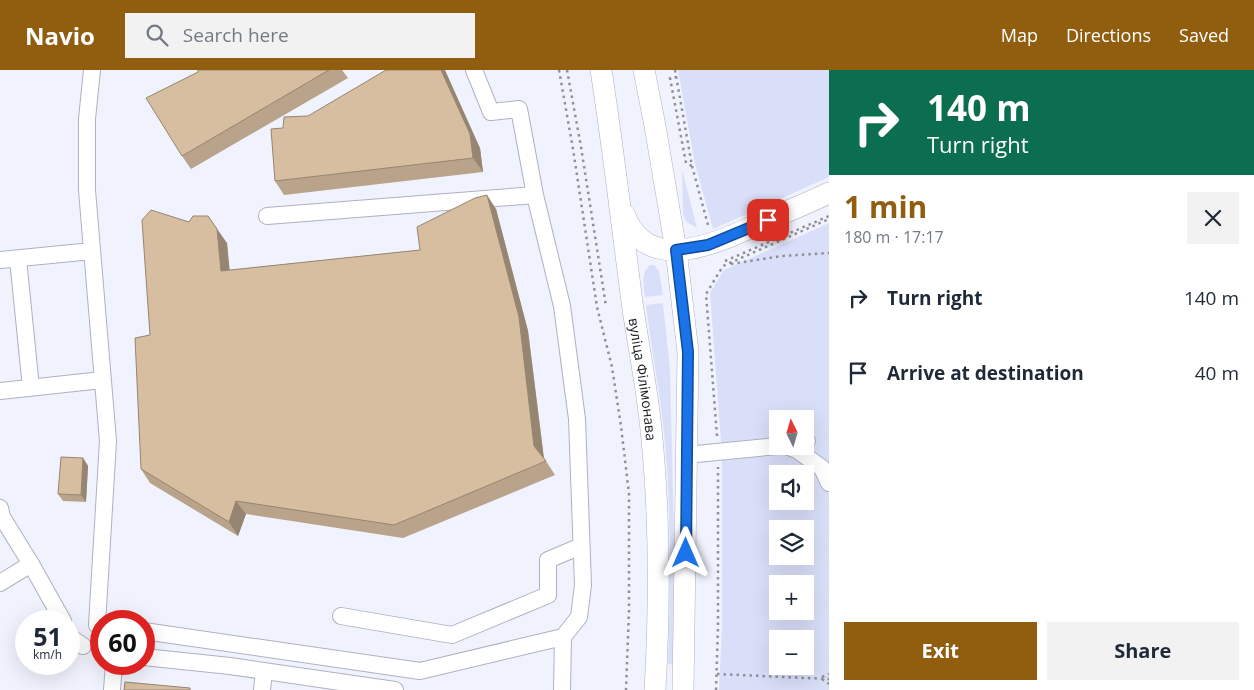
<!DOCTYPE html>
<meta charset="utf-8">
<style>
body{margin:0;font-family:"Open Sans",sans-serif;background:#f2f2f3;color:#1f2937;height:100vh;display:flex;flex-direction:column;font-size:19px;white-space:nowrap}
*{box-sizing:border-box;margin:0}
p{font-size:16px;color:#747a83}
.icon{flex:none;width:28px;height:28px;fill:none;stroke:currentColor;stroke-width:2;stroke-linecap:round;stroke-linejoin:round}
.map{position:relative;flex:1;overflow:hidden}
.drawer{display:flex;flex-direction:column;background:#fff;width:425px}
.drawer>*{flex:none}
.guide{background:#0b6e4f;color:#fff;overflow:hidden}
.needle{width:32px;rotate:355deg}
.controls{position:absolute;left:769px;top:340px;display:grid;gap:10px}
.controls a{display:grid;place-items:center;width:45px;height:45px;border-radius:0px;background:#fff;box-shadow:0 5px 20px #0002;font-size:25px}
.speed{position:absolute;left:15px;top:540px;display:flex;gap:10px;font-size:25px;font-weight:700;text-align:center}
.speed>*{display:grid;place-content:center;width:65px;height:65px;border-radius:50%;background:#fff;box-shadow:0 5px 20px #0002;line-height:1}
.speed small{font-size:12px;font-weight:400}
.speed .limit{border:8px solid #d22;background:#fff;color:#111}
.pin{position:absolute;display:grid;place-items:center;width:42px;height:42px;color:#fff;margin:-21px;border-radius:10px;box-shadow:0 2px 8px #0006}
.me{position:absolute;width:55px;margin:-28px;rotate:0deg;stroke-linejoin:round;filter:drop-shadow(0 0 4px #0008)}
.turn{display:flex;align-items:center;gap:18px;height:105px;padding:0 15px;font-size:22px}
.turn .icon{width:65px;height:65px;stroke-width:2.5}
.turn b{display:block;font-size:35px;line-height:42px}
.round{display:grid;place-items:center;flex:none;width:52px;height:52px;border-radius:0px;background:#f2f2f3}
.head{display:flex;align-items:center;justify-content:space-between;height:85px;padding:0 15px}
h1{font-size:30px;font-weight:700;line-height:38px;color:#915e0f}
.primary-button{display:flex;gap:10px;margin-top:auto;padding:10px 15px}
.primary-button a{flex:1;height:58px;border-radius:0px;background:#915e0f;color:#fff;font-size:20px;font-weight:700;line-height:58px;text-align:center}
.primary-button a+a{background:#f2f2f3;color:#1f2937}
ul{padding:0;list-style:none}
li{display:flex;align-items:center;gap:15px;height:75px;padding:0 15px}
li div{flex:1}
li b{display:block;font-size:19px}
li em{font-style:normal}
header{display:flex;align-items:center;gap:30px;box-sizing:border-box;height:70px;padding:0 25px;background:#915e0f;color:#fff}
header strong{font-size:24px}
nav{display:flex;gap:28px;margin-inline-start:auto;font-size:18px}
.search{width:350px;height:45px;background:#f2f2f3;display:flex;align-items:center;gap:12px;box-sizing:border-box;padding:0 18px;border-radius:0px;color:#747a83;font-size:19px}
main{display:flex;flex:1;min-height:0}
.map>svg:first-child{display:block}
.green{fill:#dadff9;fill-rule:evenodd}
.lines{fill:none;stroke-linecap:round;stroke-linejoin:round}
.minor-casing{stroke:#afb1c2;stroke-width:18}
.major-casing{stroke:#afb1c2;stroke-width:22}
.path{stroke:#8f9099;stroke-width:2.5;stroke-dasharray:2.5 4;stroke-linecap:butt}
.minor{stroke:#fff;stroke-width:16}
.major{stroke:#fff;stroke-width:21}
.wall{fill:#b9a38a}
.shaded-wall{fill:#968571}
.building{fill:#d7bea1;stroke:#968571}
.route-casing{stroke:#114b97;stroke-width:12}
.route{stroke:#1a73e8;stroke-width:9}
.labels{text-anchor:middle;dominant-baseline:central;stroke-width:4;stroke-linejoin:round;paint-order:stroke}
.street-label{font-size:14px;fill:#191a20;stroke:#f0f2fd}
</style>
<header>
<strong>Navio</strong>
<div class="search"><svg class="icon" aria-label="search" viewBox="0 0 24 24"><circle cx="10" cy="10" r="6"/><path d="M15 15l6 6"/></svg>Search here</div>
<nav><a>Map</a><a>Directions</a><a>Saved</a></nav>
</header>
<main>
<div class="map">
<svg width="829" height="620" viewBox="0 0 829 620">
<rect width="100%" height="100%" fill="#f0f2fd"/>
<path class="green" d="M678 0H829V107L713 159 695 94Z
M682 99 697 158 687 152 683 145Z
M829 153V620H719L722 555V385L710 223 724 200ZM778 349H805V376H778ZM778 404H805V431H778ZM778 459H805V486H778ZM778 514H805V541H778ZM778 569H805V596H778Z
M650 195H654L659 201 663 225 645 227C644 215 640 204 650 195Z
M663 233 670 300 674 466 673 594H668C670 517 672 439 664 363 660 320 651 278 646 235Z"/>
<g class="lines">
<g class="minor-casing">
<path id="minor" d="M92 0 87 49V120L108 371 97 555H101
M267 146 535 125
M18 189 31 318
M0 190 92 181
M0 321 102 310
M805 371H807
M786 376 797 380 822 398 829 413
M686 385 778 376
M0 438 2 447 31 494
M0 513 31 494 63 551
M341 546 452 565 548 525V490L581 476
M144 561 420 601 563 567 579 547 583 515 577 349 562 236 535 125 519 39 491 42 474 0
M69 563 71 568 83 576
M144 587 230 596 395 620
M112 620 114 594
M262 620 264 601
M562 620 563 567"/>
</g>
<g class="major-casing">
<g id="major">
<path id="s1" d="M601 0C613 77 622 155 632 232 638 275 647 317 651 359 660 446 660 533 655 620"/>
<path d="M644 0 655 56 676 180 688 282 683 620"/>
<path d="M624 144C648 209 723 170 765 151 786 142 808 133 829 123"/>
</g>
</g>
<path class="path" d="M559 0 573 79 597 237 612 297 621 356 629 424V540L626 620
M567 0 581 77 606 236
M675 0 692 96 708 155
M677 7 670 8 686 93 692 96
M725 191 829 146
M731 194 782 186 829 183
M717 366 706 224 723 196 829 149
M717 604 829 609
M822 607 829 604
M822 609 829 614
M716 620 718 556V397"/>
<use href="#minor" class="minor"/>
<use href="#major" class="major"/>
</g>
<path class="wall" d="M198 0H342L348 8 191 99 182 86 198 2Z
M308 46 480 78 483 102 284 125 275 111 283 58Z
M496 139 528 261 544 388 555 405 403 468 246 444 238 466 150 413 141 399 150 265 227 173 229 200 420 180Z
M83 388 88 396 86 432 63 431 58 424Z"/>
<path class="shaded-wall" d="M441 0H445L480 78 483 102 473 88Z
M487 125 496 139 528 261 544 390 534 376Z
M208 146 227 173 231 214 221 201Z
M83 388 88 396 86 432 81 425Z
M236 431 246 444 238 466 229 452Z"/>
<path class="building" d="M198 0H329L182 86 146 28 198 2Z
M386 0H441L470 64 473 88 275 111 271 59 283 58 284 47 308 46Z
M487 125 519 247 534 376 546 391 394 455 236 431 229 452 141 399 135 268 150 265 142 150 151 140 189 152 193 146H208L217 159 221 201 420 180 417 157 475 128Z
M61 387 83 388 81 425 58 424Z
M125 612 190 618V620H124Z"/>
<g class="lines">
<g class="route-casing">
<path id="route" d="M686 483 688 282 676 180 708 175 768 150"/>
</g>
<use href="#route" class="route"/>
</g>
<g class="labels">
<g class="street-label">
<text stroke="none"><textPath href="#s1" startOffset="312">вуліца Філімонава</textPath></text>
</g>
</g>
</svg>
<div class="controls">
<a><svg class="needle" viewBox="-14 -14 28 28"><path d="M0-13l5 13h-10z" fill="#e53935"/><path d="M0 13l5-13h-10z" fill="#747a83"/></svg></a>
<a><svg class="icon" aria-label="sound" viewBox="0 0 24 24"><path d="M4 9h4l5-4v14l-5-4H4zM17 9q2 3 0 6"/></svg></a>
<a><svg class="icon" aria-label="layers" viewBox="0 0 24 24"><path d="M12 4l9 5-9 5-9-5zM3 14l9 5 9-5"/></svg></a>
<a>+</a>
<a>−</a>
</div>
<div class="speed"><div>51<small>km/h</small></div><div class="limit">60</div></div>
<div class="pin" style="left:768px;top:150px;background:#d93025"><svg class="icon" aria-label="arrive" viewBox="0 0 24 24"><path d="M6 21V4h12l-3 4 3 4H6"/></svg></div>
<svg class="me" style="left:686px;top:483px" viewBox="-20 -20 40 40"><path d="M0-17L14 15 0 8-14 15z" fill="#1a73e8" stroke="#fff" stroke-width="4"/></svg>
</div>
<section class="drawer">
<div class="guide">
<div class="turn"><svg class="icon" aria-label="right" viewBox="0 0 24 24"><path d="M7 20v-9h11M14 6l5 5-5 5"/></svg><div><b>140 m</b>Turn right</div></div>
</div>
<div class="head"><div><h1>1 min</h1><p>180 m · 17:17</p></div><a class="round"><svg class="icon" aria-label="close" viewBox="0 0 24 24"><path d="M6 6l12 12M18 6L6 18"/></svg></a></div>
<ul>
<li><svg class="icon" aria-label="right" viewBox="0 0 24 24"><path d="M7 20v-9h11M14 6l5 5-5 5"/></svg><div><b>Turn right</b></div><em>140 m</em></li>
<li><svg class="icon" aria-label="arrive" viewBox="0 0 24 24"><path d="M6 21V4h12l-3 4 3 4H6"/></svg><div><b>Arrive at destination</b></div><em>40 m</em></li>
</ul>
<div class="primary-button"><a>Exit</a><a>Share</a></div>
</section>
</main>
